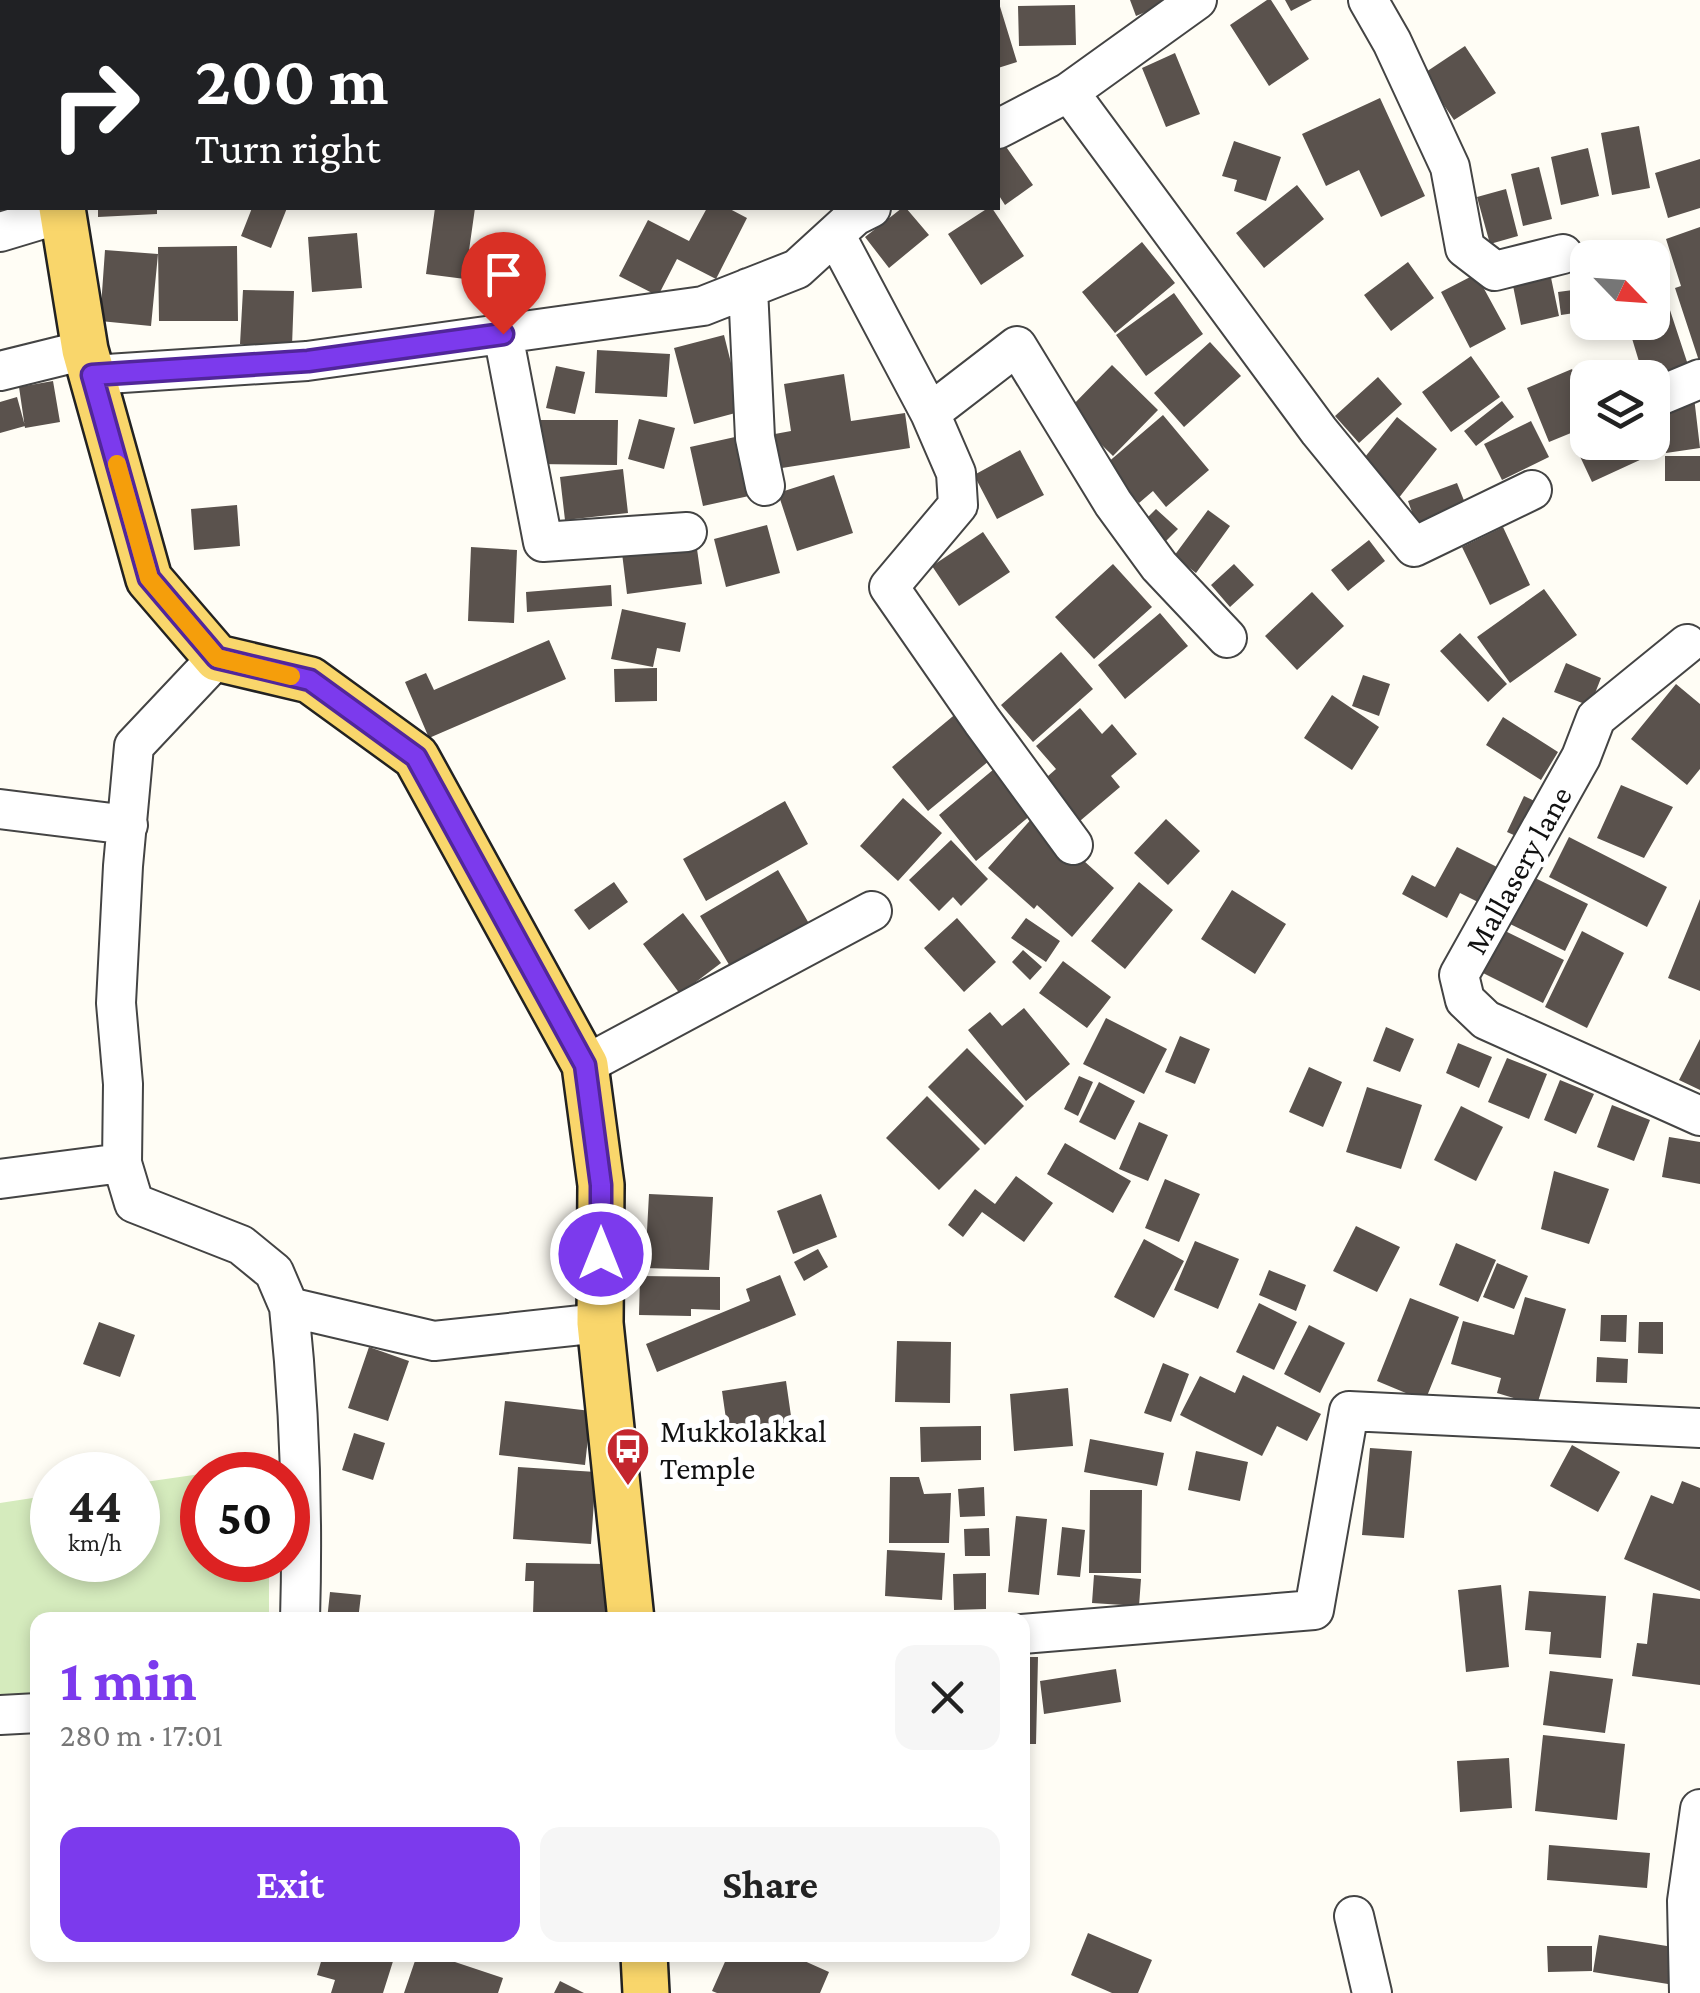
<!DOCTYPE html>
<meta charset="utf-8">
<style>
body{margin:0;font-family:"Crimson Pro",serif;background:#f6f6f6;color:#222;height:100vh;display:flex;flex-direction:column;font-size:38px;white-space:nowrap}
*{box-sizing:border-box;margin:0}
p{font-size:32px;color:#767676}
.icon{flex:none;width:55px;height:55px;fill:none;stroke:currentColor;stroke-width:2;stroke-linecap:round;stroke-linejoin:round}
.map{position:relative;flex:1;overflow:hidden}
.drawer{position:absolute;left:30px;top:1612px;width:1000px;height:350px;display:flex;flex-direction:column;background:#fff;border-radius:20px;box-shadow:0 5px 15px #0003}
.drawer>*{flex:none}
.banner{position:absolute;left:0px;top:0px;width:1000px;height:210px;box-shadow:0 5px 15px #0003;background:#202124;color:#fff;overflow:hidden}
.needle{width:65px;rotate:115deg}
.tools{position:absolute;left:1570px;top:240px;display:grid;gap:20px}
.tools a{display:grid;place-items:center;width:100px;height:100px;border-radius:20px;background:#fff;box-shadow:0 5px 15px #0003;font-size:50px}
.speed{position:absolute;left:30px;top:1452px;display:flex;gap:20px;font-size:50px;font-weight:700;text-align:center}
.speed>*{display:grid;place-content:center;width:130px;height:130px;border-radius:50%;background:#fff;box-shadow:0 5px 15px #0003;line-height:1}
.speed small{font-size:25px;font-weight:400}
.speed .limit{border:15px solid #d22;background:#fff;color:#111}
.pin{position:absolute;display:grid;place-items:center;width:85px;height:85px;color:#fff;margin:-102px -42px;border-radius:50% 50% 50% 0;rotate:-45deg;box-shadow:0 0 10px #0007}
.pin .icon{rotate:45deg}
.me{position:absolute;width:110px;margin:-55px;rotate:0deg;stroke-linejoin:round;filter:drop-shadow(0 0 8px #0008)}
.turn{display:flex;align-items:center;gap:35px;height:210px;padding:0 30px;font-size:45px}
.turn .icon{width:130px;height:130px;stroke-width:2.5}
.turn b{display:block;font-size:70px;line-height:85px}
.round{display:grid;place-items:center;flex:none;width:105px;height:105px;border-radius:20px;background:#f6f6f6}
.headline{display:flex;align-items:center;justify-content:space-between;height:170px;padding:0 30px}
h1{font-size:60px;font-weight:700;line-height:75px;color:#7c3aed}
.action{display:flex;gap:20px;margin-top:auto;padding:20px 30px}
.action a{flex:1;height:115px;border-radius:20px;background:#7c3aed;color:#fff;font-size:40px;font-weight:700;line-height:115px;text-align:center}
.action a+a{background:#f6f6f6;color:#222}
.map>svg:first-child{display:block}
.green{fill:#d5ebbd}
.building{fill:#5a524d}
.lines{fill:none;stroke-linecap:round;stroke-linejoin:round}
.minor-casing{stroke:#444;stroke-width:42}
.major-casing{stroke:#222;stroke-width:50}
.minor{stroke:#fff;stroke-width:38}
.major{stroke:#f9d66b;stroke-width:45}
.route-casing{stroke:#51269a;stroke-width:25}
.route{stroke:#7c3aed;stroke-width:18}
.slow{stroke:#f59e0b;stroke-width:18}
.labels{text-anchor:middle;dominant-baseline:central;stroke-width:10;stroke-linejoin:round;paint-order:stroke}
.street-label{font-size:32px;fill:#111;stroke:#fff}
.poi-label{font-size:32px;fill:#111;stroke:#fff;text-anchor:start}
</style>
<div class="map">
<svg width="1700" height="1993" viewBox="0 0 1700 1993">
<rect width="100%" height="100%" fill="#fffdf5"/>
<path class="green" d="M270 1464V1475H202V1560H269V1620H38L37 1693 0 1696V1503L52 1495V1560H138V1483Z"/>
<path class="building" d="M998 0 1017 62 998 68Z
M1130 0H1174L1136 16Z
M1267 0H1271L1309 59 1269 86 1230 25Z
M1285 0H1312L1291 11Z
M1075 5 1076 45 1019 46 1018 6Z
M1465 46 1496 93 1454 120 1423 74Z
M1175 53 1200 114 1166 127 1142 68Z
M1380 98 1425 196 1381 217 1359 170 1326 186 1302 134Z
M1639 126 1650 188 1612 195 1601 133Z
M1002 141 1033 185 1005 205 998 194V144Z
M1234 141 1281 157 1266 201 1234 191 1237 180 1222 176Z
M1588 148 1599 196 1561 205 1551 157Z
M1700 159V208L1668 218 1655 173Z
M1539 167 1552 219 1523 226 1511 174Z
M1297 185 1324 219 1264 268 1236 233Z
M1506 189 1518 236 1490 244 1477 197Z
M98 208H157V214L98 217Z
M252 208H287L271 248 241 236Z
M435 208H475L465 279 426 274Z
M707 208H728L747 218 716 279 677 259 658 296 619 276 648 220 689 241Z
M902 208H906L929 235 889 268 865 237Z
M988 208H992L1024 256 981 285 948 234Z
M1700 227V361H1699L1675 288 1681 286 1666 239Z
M357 233 362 288 312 292 308 237Z
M1142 242 1175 283 1115 333 1082 292Z
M237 246 238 321H159L158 247Z
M1607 247 1608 258H1588L1585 282 1581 250Z
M105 250 158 254 151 326 100 321Z
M1408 262 1434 298 1391 331 1364 295Z
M1549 268 1559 316 1521 325 1511 276Z
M1476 274 1506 329 1470 348 1441 292Z
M1588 288V311L1561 315 1558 292Z
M243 290 294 291 292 346 240 344Z
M1174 293 1203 334 1146 376 1116 335Z
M1666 298 1691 374 1652 387V378H1644L1627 322H1652V302Z
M724 335 743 411 694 424 674 348Z
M1210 342 1241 376 1184 427 1154 393Z
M597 350 670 354 667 397 595 393Z
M1471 356 1500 397 1451 432 1422 392Z
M1112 365 1158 410 1113 456 1067 411Z
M556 366 585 372 575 414 546 408Z
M1572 369 1588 407V426L1549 442 1527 388Z
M844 374 851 421 905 413 910 448 769 470 764 436 791 431 784 384Z
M1378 377 1402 404 1359 443 1335 416Z
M53 381 60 422 25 428 19 387Z
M17 397 25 426 0 433V402Z
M1694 397 1700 448 1666 453 1660 401Z
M1502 401 1514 417 1476 446 1464 431Z
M1163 415 1209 470 1166 507 1153 491 1139 503 1106 464Z
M1397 417 1437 449 1398 499 1357 467Z
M639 419 675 428 664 469 628 459Z
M535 420H618L617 465 535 464Z
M1531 421 1549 457 1502 480 1484 444Z
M735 437 749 496 703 506 690 447Z
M1593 442H1634L1642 459 1592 482 1577 450Z
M1020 450 1044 495 997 519 974 475Z
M1665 456H1700V481H1665Z
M623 469 628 513 565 520 560 477Z
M834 475 853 533 797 551 778 493Z
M1457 483 1469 513 1419 532 1408 501Z
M237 505 240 546 194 550 191 509Z
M1156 509 1178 529 1158 549 1137 528Z
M1208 510 1230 526 1196 573 1174 556Z
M767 525 780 573 726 587 714 539Z
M1503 527 1530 585 1490 605 1462 547Z
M983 532 1010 572 959 606 932 566Z
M1369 540 1385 561 1348 591 1331 570Z
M696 542 702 584 627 594 622 553Z
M471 547 517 550 514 623 468 621Z
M1113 564 1152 607 1094 659 1055 617Z
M1234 564 1254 585 1230 607 1211 585Z
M611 585 612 606 527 612 526 592Z
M1544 589 1577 635 1510 683 1477 637Z
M1312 592 1344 626 1297 670 1265 636Z
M622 609 686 623 680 652 657 648 653 667 611 659Z
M1160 613 1188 646 1125 699 1098 665Z
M1460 633 1507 684 1488 702 1440 651Z
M549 640 566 679 429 738 405 682 426 673 434 690Z
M1061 652 1093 689 1033 742 1001 705Z
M1566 663 1601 678 1590 706 1554 692Z
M657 668V701L615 702 614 669Z
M1363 675 1390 684 1379 716 1352 706Z
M1676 684 1700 704V769L1687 785 1631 739Z
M1332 695 1379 727 1352 770 1304 738Z
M1080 708 1102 734 1112 724 1137 754 1111 776 1120 787 1074 826 1039 784 1056 769 1036 746Z
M958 712 995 756 928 811 892 767Z
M1503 717 1558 752 1541 780 1486 745Z
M1000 764 1037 810 976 861 939 815Z
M1621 785 1673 807 1644 858 1597 838Z
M1524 796 1543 805 1525 840 1507 832Z
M903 798 942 833 898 881 860 846Z
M785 801 808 844 706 901 683 859Z
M1034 816 1114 888 1072 937 1037 905 1034 909 988 868Z
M1166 819 1200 851 1168 885 1134 853Z
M1569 837 1667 887 1647 927 1549 877Z
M951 840 988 879 961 906 953 897 939 911 909 880Z
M1457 847 1497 867 1478 902 1460 893 1447 918 1402 894 1412 875 1435 887Z
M778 870 811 927 734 973 700 916Z
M1531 876 1588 904 1565 951 1508 923Z
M614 882 628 902 589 930 574 910Z
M1139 882 1173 910 1125 969 1091 941Z
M1232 890 1286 924 1255 974 1201 939Z
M1700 899V991L1668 978Z
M683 913 721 963 680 994 643 944Z
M957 918 996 962 964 992 924 948Z
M1026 918 1060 941 1046 962 1011 938Z
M1499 928 1564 960 1543 1003 1479 971Z
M1582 931 1624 953 1587 1028 1545 1007Z
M1023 950 1042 967 1030 980 1012 962Z
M1063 961 1111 997 1087 1028 1039 993Z
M1024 1008 1070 1064 1026 1101 968 1030 990 1012 1002 1026Z
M1106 1018 1167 1049 1144 1094 1083 1064Z
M1386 1027 1414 1039 1400 1072 1373 1061Z
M1180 1036 1210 1049 1195 1084 1165 1072Z
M1700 1039V1090L1679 1080Z
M1458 1043 1492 1057 1479 1088 1446 1073Z
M967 1048 1024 1106 985 1145 928 1087Z
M1507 1058 1547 1074 1529 1119 1488 1102Z
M1309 1067 1342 1082 1323 1127 1289 1112Z
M1079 1076 1093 1082 1078 1116 1064 1109Z
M1560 1080 1594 1094 1576 1134 1544 1120Z
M1099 1082 1135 1101 1115 1140 1079 1122Z
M1367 1087 1422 1105 1401 1169 1346 1152Z
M927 1096 980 1149 939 1190 886 1138Z
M1612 1105 1650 1120 1634 1161 1597 1147Z
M1461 1106 1503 1127 1476 1181 1434 1160Z
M1139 1122 1168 1135 1148 1181 1119 1169Z
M1669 1137 1700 1142V1184L1662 1177Z
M1065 1143 1131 1181 1113 1213 1047 1174Z
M1554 1171 1609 1189 1589 1244 1541 1229Z
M1016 1176 1053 1203 1024 1242 982 1212 963 1237 948 1225 975 1189 995 1204Z
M1165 1179 1200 1194 1179 1242 1145 1228Z
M649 1194 713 1197 709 1270 645 1268Z
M821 1194 837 1237 793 1254 777 1211Z
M1356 1226 1400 1247 1377 1292 1333 1271Z
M1144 1239 1184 1261 1154 1318 1114 1297Z
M1195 1241 1239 1259 1218 1309 1174 1290Z
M1456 1243 1496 1260 1478 1302 1439 1285Z
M818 1249 828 1267 804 1281 794 1262Z
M1497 1263 1528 1276 1514 1309 1483 1297Z
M1269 1270 1306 1285 1296 1311 1259 1295Z
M780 1275 796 1315 657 1372 646 1344 750 1301 746 1289Z
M640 1276 720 1277V1310L691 1309V1316L639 1315Z
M1525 1297 1566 1309 1537 1405 1497 1393 1501 1378 1451 1364 1463 1321 1514 1335Z
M1410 1298 1459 1317 1425 1401 1377 1381Z
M1259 1303 1297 1322 1274 1370 1236 1352Z
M1601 1315H1627L1626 1342 1600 1341Z
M99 1322 135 1335 120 1377 83 1364Z
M1639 1322H1663V1354L1638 1353Z
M1309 1325 1345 1343 1320 1393 1284 1374Z
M897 1341 951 1342 950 1403 895 1402Z
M369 1347 409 1361 388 1421 348 1408Z
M1597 1357 1628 1359 1627 1383 1596 1382Z
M1163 1363 1189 1374 1171 1422 1144 1413Z
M1243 1375 1321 1414 1307 1441 1277 1426 1262 1456 1180 1415 1200 1376 1235 1393Z
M786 1381 793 1430 729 1440 722 1391Z
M1068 1388 1073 1446 1014 1451 1010 1394Z
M505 1401 591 1411 585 1465 499 1455Z
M981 1426V1460L921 1462 920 1427Z
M354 1433 385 1443 373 1480 342 1470Z
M1090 1439 1164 1453 1157 1486 1084 1472Z
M1572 1445 1620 1472 1598 1512 1550 1486Z
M1370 1448 1412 1451 1404 1538 1362 1535Z
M1196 1451 1248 1462 1240 1501 1188 1490Z
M518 1467 596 1472 591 1544 513 1539Z
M890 1477H919L924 1494 951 1493 949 1543H889Z
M1682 1481 1700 1488V1591L1624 1559 1651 1495 1673 1504Z
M984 1487 985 1516 960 1517 958 1489Z
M1090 1490H1142L1141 1573H1089Z
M1016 1516 1047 1519 1039 1595 1008 1592Z
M1062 1527 1085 1530 1080 1577 1057 1575Z
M989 1528 990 1556H965L964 1529Z
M887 1550 945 1553 942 1600 885 1596Z
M526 1563 610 1564 609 1615 533 1614 534 1581H525Z
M986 1573V1609L954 1610 953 1574Z
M1094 1575 1141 1579 1139 1606 1092 1603Z
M1501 1585 1509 1667 1466 1672 1458 1590Z
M1529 1591 1606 1596 1601 1658 1549 1654 1551 1632 1525 1630Z
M330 1592 361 1595 358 1620H327Z
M1653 1593 1700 1599V1685L1632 1676 1637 1643 1647 1644Z
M1022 1657H1038L1036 1744H1022Z
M1116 1669 1121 1702 1044 1714 1040 1681Z
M1550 1671 1613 1679 1605 1733 1543 1725Z
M1543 1735 1625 1744 1617 1820 1535 1811Z
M1509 1758 1512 1808 1460 1812 1457 1761Z
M1549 1845 1650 1853 1647 1888 1547 1880Z
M1088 1933 1152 1960 1138 1993H1112L1071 1975Z
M1599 1935 1673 1947 1668 1984 1593 1972Z
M1547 1946H1592V1971L1548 1972Z
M323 1955H395L383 1993H331L335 1980 317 1975Z
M417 1955H434L503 1978 498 1993H404Z
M728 1955H791L829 1972 820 1993H717L712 1991Z
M560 1981 584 1993H554Z"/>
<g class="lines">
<g class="minor-casing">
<path id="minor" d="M798 0V2
M1368 0 1392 42 1450 167 1465 248 1495 271 1563 254
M927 2V0
M1069 92 1319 431 1414 547 1532 490
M998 129 1069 92 1197 0
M0 138H2
M0 232 63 213
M836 236 930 413 956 473 958 505 889 587 982 721 1073 845
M748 288 755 438 765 486
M503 334 543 542 687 532
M0 371 85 350
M92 375 307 361 703 306 797 269 855 216 871 208
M1652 399 1700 379
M930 413 1017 346 1113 503 1159 566 1227 638
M1687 644 1596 718 1581 757 1459 975 1465 1000 1486 1020 1700 1116
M217 658 134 746 123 866 116 1003 123 1084 122 1163 134 1203 241 1245 274 1272 289 1307
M0 809 128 825
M585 1065 872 911
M0 1179 122 1163
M300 1620C303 1516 300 1411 289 1307L434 1341 600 1323
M1022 1634 1314 1610 1349 1411 1700 1428
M0 1715 38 1713
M1354 1916 1372 1993
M1689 1993 1687 1901 1700 1809"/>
</g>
<g class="major-casing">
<path id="major" d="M27 0V2
M62 208 85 350 149 579 217 658 310 680 416 757 585 1065 601 1185 600 1323 631 1620
M644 1955 646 1993"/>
</g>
<use href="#minor" class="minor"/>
<use href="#major" class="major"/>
</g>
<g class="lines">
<g class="route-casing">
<path id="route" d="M503 334 308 361 92 375 149 578 217 658 310 680 416 757 585 1065 601 1185V1254"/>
</g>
<use href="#route" class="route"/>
<path class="slow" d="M117 464 149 578 217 658 291 676"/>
</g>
<defs>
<g id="bus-pin" transform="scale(2.25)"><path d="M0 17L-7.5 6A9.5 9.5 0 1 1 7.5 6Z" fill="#c4262e" stroke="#fff"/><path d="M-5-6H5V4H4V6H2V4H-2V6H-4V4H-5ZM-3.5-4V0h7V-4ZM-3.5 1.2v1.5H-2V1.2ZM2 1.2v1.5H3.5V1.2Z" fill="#fff"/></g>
</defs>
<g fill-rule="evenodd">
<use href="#bus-pin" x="628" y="1449"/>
</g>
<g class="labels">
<g class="street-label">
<text transform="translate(1518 870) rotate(-61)">Mallasery lane</text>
</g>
<g class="poi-label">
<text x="660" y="1431">Mukkolakkal<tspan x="660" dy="37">Temple</tspan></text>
</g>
</g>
</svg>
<div class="tools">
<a><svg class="needle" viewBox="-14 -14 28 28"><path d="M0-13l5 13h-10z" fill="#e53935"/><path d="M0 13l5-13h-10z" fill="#767676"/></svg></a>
<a><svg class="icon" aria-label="layers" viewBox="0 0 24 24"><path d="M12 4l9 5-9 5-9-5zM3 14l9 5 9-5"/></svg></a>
</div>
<div class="speed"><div>44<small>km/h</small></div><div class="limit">50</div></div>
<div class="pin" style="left:503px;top:334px;background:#d93025"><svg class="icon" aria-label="arrive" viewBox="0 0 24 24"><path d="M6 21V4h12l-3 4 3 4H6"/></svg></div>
<svg class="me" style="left:601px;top:1254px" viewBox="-20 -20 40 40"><circle r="17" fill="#7c3aed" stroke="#fff" stroke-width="3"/><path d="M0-11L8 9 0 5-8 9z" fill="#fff"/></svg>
<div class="banner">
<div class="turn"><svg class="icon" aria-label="right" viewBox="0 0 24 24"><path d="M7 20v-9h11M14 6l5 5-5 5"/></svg><div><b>200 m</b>Turn right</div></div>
</div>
<section class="drawer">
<div class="headline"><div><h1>1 min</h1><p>280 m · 17:01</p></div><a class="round"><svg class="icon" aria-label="close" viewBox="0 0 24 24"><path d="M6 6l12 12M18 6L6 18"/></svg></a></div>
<div class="action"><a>Exit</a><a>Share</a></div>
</section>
</div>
